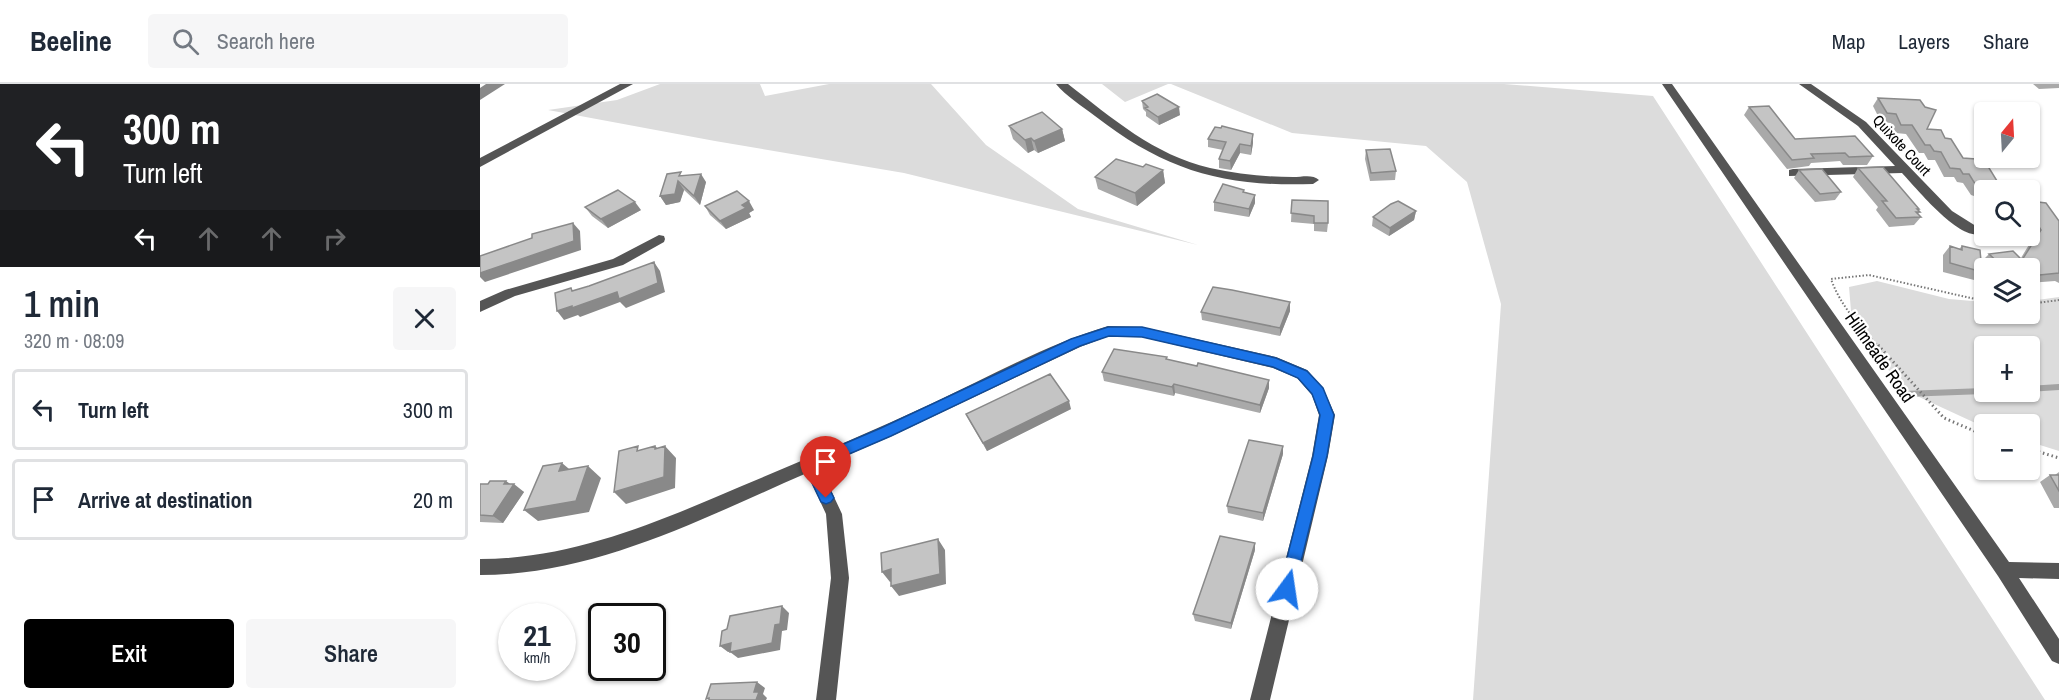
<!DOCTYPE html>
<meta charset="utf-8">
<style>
body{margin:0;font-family:"Archivo Narrow",sans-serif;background:#f6f6f7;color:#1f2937;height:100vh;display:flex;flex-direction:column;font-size:22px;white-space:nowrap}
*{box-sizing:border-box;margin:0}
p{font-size:20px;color:#747a83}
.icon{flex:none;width:33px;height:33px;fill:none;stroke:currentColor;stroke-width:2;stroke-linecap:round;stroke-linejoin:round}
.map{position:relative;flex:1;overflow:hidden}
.side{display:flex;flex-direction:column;background:#fff;width:480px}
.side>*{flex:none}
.banner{background:#202124;color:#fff;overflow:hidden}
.needle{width:39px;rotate:18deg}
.controls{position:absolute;left:1494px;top:18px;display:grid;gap:12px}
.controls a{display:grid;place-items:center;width:66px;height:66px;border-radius:6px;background:#fff;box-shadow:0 2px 4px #0004;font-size:30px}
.speed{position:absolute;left:18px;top:519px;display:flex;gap:12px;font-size:30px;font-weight:700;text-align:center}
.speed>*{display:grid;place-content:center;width:78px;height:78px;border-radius:50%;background:#fff;box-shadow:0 2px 4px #0004;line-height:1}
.speed small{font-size:15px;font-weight:400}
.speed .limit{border:3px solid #111;border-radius:9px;background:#fff;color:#111}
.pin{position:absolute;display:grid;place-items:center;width:51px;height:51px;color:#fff;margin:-62px -26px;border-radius:50% 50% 50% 0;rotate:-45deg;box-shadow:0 0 6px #0007}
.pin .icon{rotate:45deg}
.me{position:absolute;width:66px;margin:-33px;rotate:14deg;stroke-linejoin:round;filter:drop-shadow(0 0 4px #0008)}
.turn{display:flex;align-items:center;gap:21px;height:126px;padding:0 24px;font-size:27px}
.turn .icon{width:78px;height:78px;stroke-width:2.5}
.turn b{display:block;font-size:42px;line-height:51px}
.lanes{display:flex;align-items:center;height:57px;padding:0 24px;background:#0003;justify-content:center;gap:30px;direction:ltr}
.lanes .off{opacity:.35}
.round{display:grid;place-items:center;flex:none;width:63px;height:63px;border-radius:6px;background:#f6f6f7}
.overview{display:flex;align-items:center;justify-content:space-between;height:102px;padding:0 24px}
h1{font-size:36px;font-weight:600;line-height:45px}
.button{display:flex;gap:12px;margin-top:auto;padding:12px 24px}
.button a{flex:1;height:69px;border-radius:6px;background:#000;color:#fff;font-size:24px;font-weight:600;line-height:69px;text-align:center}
.button a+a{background:#f6f6f7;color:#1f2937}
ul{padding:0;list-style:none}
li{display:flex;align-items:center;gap:18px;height:81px;margin:0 12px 9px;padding:0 12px;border:3px solid #e0e1e3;border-radius:6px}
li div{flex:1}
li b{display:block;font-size:22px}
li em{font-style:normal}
header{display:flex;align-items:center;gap:36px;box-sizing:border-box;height:84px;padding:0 30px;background:#fff;border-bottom:2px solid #e0e1e3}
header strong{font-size:28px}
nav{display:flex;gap:33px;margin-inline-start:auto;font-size:21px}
.search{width:420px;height:54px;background:#f6f6f7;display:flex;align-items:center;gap:15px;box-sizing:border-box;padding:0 21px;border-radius:6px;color:#747a83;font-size:22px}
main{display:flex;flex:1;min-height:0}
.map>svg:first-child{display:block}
.green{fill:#dcdcdc;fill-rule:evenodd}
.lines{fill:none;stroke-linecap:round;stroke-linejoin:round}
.stream{stroke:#a3a3a3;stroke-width:6}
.path-far1{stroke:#777;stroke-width:2;stroke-dasharray:1.5 2;stroke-linecap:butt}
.path{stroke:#777;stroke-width:3;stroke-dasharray:1.5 3;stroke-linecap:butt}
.minor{fill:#555;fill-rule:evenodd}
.wall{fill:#a9a9a9}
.shaded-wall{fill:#898989}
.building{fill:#c4c4c4;stroke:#898989;stroke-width:1.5}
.route{fill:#1a73e8;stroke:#114b97;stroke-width:1.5}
.labels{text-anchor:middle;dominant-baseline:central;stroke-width:4.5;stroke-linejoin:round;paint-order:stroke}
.far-street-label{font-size:15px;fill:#000;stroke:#fff}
.street-label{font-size:18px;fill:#000;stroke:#fff}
</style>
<header>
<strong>Beeline</strong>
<div class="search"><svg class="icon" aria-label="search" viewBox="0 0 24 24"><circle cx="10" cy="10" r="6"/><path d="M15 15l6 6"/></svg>Search here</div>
<nav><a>Map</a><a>Layers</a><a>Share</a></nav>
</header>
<main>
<section class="side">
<div class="banner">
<div class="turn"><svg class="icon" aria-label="left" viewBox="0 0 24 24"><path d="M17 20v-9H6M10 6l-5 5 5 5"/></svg><div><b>300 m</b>Turn left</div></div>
<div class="lanes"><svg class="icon" aria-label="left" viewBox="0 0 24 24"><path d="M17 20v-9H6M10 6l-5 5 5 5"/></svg><svg class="icon off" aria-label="ahead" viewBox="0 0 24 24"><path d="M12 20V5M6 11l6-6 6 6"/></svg><svg class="icon off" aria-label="ahead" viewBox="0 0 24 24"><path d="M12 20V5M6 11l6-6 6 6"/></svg><svg class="icon off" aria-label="right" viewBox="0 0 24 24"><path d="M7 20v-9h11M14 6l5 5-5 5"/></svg></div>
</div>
<div class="overview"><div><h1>1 min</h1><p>320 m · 08:09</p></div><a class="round"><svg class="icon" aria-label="close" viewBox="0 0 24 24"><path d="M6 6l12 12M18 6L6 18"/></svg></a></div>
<ul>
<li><svg class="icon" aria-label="left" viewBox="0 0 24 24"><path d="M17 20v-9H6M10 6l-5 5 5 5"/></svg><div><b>Turn left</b></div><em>300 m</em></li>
<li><svg class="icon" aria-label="arrive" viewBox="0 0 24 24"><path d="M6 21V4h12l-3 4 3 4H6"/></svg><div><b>Arrive at destination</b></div><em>20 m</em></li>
</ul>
<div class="button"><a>Exit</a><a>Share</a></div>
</section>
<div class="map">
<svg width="1579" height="616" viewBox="0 0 1579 616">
<rect width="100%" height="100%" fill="#fff"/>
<path class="green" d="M180 0H280L285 12 349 0H451L506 61 598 125 718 161 424 89 235 57 68 26 137 16Z
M622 0H688L645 18Z
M691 0H1024L1173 12 1565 616H993L1021 220 987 98 946 62 812 49Z
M1397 197 1469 215 1504 218V230H1550V217L1579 213V367L1550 358V340H1504V343L1424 306 1372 239 1369 203ZM1504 262H1550V308H1504Z"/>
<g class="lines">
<path class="stream" d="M1550 305 1579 303
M1424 310 1504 307"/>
<path class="path-far1" d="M1550 220 1579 216
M1399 263C1380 243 1360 221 1351 195L1389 191 1504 217"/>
<path class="path" d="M1398 261 1464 334 1504 351
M1550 365 1579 374"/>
<path class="minor" d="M140 0H153L0 83V74Z
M576 0H588C632 34 674 71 730 84 757 90 785 93 813 93 822 93 833 90 839 96L833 100C743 103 686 87 615 32 602 22 586 12 576 0Z
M1182 0H1192L1529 478 1579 479V495L1539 494 1579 555V580L1572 577 1518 492Z
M1319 0H1331L1386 38 1472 127 1499 144 1501 147 1499 150C1478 155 1436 104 1422 89L1309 92V86L1313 85 1415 82 1378 42Z
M179 151 184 152 185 155 184 158 143 181 35 212 0 228V217L25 206 133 175Z
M628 242 662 243 796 273 827 286 843 304 855 331 848 372 790 616H770L832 372 839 331 832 311 817 294 793 284 662 253 629 252 600 263 412 352 340 383 362 430 369 494 356 616H336L351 494 346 430 327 389C223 434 116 491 0 491V475C83 475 161 445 236 413 309 382 382 352 453 319 510 292 568 260 628 242Z"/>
</g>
<path class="wall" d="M1553 0H1579V4L1559 5Z
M1398 14 1447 45 1465 54 1483 74 1504 106V118L1498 117 1494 112 1491 111 1483 99 1477 98 1474 93H1464L1455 76H1448L1444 69H1439L1426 50 1416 49 1411 39 1401 38 1393 22Z
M662 17 700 31 679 41 666 32V28L663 25Z
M1269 23 1315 55 1393 72 1387 81H1363L1360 77 1331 79 1329 82 1307 85 1264 31Z
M529 42 582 45 585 57 558 69 554 66 548 69 533 55Z
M773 50V59L771 71 760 69 751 86 739 84V75L743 66 728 63V55Z
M886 66 916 87 915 96 890 97 885 75Z
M663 83 683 86 685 99 657 122 618 105 615 93Z
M1378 84 1439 125 1438 126 1440 128 1438 130 1441 133 1434 141 1409 143 1396 126 1398 123 1373 93Z
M1319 86 1361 108 1355 116 1335 118 1314 94Z
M203 92 226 98 220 121 204 106 200 118 186 121 180 112Z
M764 108 775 111V119L769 133 734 127V118Z
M812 116 848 139 847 148 834 147V140L811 138Z
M1550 117 1579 137V199L1575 197 1550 199V184H1508L1501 178 1509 170 1541 174 1553 154 1550 148Z
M225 122 274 126 269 129 271 133 246 145 230 131Z
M105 123 161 126 128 144 112 132Z
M936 127 934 136 909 152 892 142 893 133Z
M1470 162 1479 165 1482 162 1502 188 1494 196 1463 188V171Z
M810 218V227L800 252 722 236 721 228Z
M687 276 789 304 780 329 695 309 694 312 624 297 622 288Z
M591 325 507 367 490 338 486 330Z
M803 370 783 437 748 429 747 422Z
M1579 388V424H1574L1560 398 1570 391H1575Z
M0 400H30L44 408 23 439 0 438Z
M775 466 751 545 715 537 713 530Z"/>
<path class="shaded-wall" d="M6 0H25L0 16V4Z
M699 23 700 31 679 41 678 33Z
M582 45 585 57 558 69 554 57Z
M773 50V59L771 71V62Z
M551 54 554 66 548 69 545 56Z
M760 60V69L751 86 750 77Z
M683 86 685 99 657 122 655 109Z
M221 90 226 98 220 121 214 112Z
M198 97 204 106 200 118 186 121 180 112Z
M775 111V119L769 133V125Z
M269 117 274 126 269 129 271 133 246 145 240 137 262 121Z
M155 118 161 126 128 144 121 135Z
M936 127 934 136 909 152 910 144Z
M93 139 100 147 101 166 5 198 0 193V189Z
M174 178 180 187 185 208 146 224 140 218 100 233 98 231 84 236 77 227Z
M810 218V227L800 252V244Z
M789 296V304L780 329V321Z
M694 300 695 309 694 312 692 303Z
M589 317 591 325 507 367 503 359Z
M175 362 185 371V362L196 374 195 404 146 420 134 408 175 365Z
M803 362V370L783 437V429Z
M82 379 95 390 79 387Z
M108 382 121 394 109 428 58 437 44 426Z
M26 397 33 402 34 400 44 408 23 439 13 432Z
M458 455 465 466 466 500 419 512 411 502Z
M775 459V466L751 545V539Z
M411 485 419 495 410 498 402 488Z
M302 522 309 529 307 546 302 547 300 566 258 574 250 568 295 541Z
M251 559 259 566 248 568 240 562Z
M277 598 285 604 283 610 287 614 286 616H276L274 608Z"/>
<path class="building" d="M677 10 699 23 678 33 665 24 668 23 662 17Z
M1398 14 1440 16 1445 23 1456 26 1447 45 1461 46 1465 54 1471 55 1483 74 1496 75 1498 79H1506L1517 97 1532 98 1538 106H1504V108L1501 103H1497L1489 90H1483L1480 85 1470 84 1461 68 1454 67 1450 61H1445L1432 41H1421L1416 30 1407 29Z
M1289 22 1315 55 1375 52 1393 72 1369 73 1365 69 1331 70 1334 74 1312 76 1269 23Z
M562 28 582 45 554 57 551 54 545 56 529 42Z
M742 42 773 50 771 62 760 60 750 77 739 75 746 58 728 55 735 43 741 44Z
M910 65 916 87 891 89 886 66Z
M636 75 663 83 666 80 683 86 655 109 615 93Z
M1403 83 1439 125H1437L1440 128H1436L1441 133 1416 134 1402 117H1407L1378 84Z
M1342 85 1361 108 1340 110 1319 86Z
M201 88 199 92 221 90 214 112 198 97 195 110 180 112 187 90Z
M743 100 764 106 763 108 775 111 769 125 734 118Z
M138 106 155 118 121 135 105 123Z
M257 107 269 117 262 121 266 124 240 137 225 122Z
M812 116 848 117V139H834V132L811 129Z
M918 117 936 127 910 144 893 133 911 120Z
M1550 117 1566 119 1579 137V189L1550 192V184H1524L1509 170 1533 167 1542 176 1561 146 1553 133H1550Z
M93 139 94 157 0 189V172L52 154V150Z
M1470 162 1482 166V162L1500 166 1502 188 1470 179Z
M174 178 178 199 139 215 137 208 92 224V222L77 227 75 209 91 204 92 207 109 202Z
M733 203 752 206 810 218 800 244 721 228Z
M634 265 687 273 686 275 717 282 718 279 789 296 780 321 694 300 692 303 622 288Z
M570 290 589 317 503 359 486 330Z
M769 356 803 362 783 429 747 422Z
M158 362 157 367 175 362V365L185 362 184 393 134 408 139 367Z
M82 379 79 387 108 382 96 417 44 426 63 382Z
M1570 391H1579V407Z
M10 397H26L24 400H34L13 432 0 431V400H8Z
M740 452 775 459 751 539 713 530Z
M458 455 460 490 411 502V485L402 488 401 469Z
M302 522 300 540 295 541 292 559 250 568 251 559 240 562 242 547 247 545 250 532Z
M277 598 274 608H279L276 616H229V614L226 615 231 600Z"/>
<path class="route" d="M628 243H662L796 274 827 287 843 304 854 331 847 372 813 510 807 512 801 510 799 505 833 372 840 331 832 310 818 294 793 283 662 253 629 252 600 262 411 352 339 383 354 414 351 418 346 420 341 418 323 380 326 376 401 344 591 255Z"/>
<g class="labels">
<g class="far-street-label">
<text transform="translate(1422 61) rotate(47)">Quixote Court</text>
</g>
<g class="street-label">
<text transform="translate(1400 273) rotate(55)">Hillmeade Road</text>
</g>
</g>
</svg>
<div class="controls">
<a><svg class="needle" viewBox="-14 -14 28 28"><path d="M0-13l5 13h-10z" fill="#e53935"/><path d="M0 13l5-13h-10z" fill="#747a83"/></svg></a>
<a><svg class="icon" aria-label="search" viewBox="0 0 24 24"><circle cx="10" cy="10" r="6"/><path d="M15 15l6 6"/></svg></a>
<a><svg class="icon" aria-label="layers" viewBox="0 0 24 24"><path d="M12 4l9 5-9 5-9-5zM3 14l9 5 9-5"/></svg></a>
<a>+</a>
<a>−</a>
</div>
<div class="speed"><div>21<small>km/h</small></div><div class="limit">30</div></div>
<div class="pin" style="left:346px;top:414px;background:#d93025"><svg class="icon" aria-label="arrive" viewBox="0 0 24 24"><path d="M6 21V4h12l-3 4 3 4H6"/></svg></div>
<svg class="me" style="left:807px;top:505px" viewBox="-20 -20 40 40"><circle r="19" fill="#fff"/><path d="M0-13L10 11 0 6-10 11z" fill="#1a73e8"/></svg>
</div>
</main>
